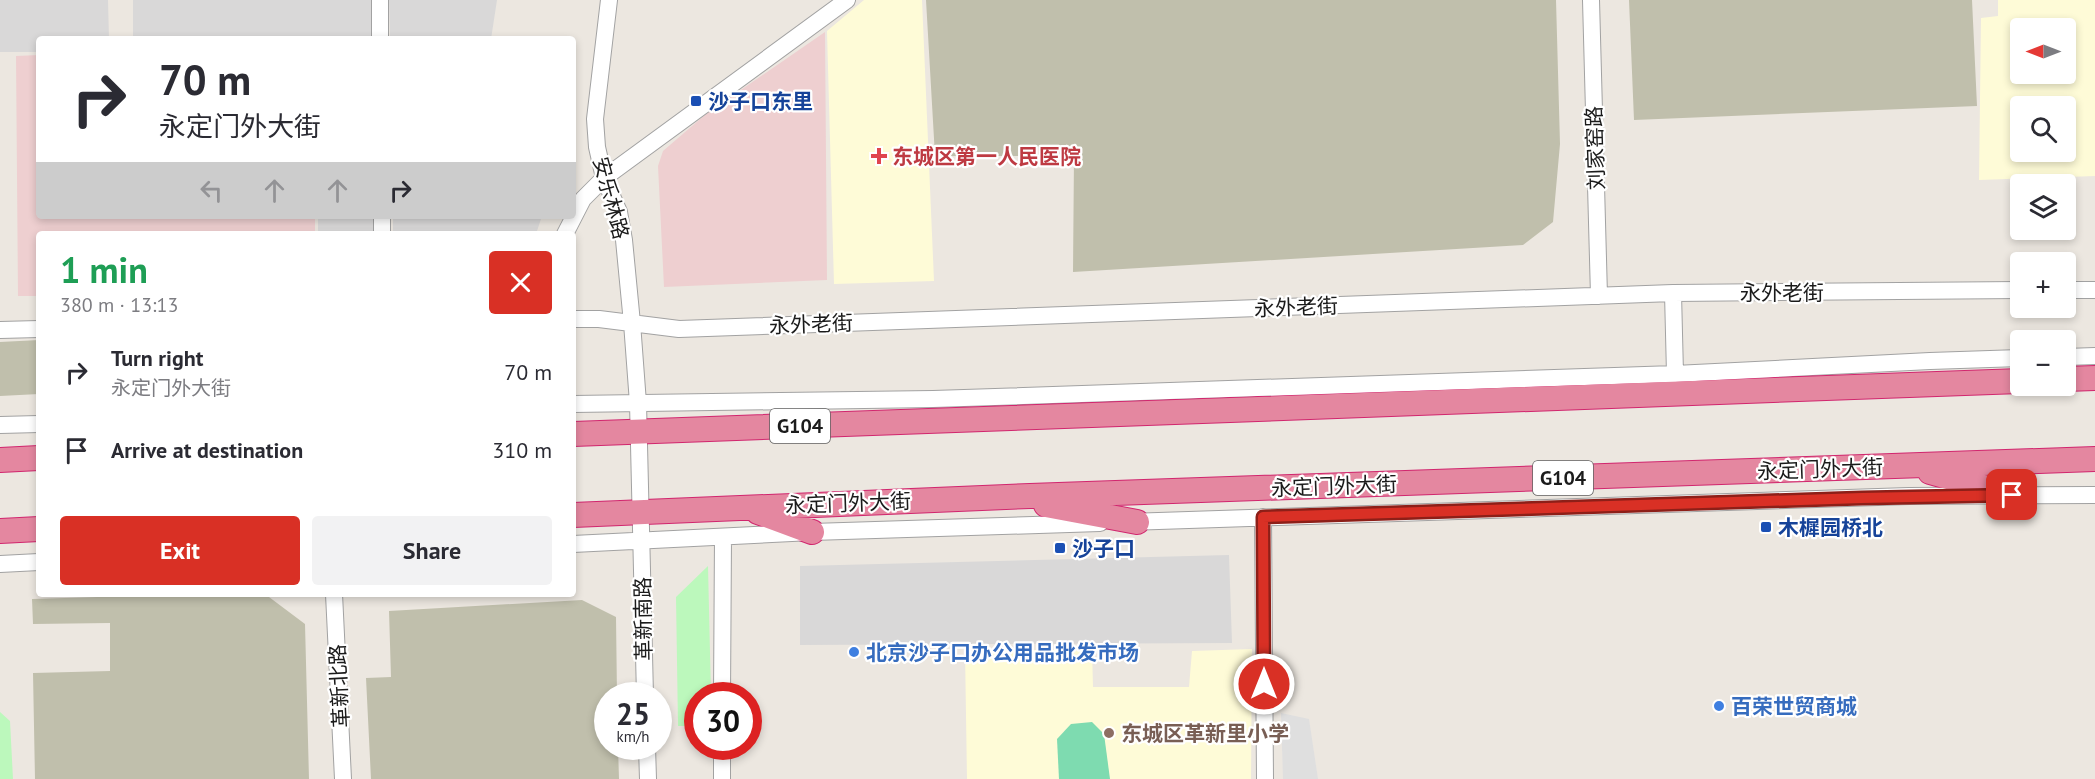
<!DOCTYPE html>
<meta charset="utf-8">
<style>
body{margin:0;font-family:"PT Sans","Noto Sans SC",sans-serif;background:#f2f2f3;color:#2b2b33;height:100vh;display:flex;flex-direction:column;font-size:22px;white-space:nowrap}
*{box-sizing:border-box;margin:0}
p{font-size:20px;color:#7c7c81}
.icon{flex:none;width:33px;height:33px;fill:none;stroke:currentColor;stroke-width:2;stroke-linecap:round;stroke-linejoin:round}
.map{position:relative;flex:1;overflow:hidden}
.panel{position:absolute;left:36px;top:231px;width:540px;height:366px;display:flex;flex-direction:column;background:#fff;border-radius:6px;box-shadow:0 3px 9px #0003}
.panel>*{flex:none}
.banner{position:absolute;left:36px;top:36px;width:540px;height:183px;border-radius:6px;box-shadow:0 3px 9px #0003;background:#fff;color:#2b2b33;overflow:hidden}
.needle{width:39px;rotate:270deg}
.controls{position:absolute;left:2010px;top:18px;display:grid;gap:12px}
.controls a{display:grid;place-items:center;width:66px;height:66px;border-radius:6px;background:#fff;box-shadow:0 3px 9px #0003;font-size:30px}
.speed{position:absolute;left:594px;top:682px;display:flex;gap:12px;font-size:30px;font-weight:700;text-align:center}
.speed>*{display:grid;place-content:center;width:78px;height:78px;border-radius:50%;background:#fff;box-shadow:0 3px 9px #0003;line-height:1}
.speed small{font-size:15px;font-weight:400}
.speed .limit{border:9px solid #d22;background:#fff;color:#111}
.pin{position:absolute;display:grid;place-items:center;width:51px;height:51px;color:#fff;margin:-26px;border-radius:12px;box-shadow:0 3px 9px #0006}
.me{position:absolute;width:66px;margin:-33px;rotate:0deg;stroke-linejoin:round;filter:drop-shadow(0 0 4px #0008)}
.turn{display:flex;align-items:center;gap:21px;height:126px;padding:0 24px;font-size:27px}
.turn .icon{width:78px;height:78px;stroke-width:2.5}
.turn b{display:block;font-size:42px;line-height:51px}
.lanes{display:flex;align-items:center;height:57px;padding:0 24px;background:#0003;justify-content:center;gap:30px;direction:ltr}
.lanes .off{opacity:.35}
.round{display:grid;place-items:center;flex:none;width:63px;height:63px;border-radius:6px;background:#f2f2f3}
.summary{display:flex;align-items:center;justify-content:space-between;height:102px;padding:0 24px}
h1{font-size:36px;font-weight:700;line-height:45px;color:#1e9e55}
.action{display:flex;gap:12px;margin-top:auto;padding:12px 24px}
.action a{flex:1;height:69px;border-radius:6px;background:#d93025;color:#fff;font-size:24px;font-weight:700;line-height:69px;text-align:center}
.action a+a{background:#f2f2f3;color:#2b2b33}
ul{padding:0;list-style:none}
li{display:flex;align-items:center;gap:18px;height:78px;padding:0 24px}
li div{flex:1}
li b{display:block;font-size:22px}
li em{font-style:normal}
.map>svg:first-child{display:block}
.residential{fill:#d9d8d8}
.commercial{fill:#eecfd0}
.education{fill:#fefbd7;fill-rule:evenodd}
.construction{fill:#c0bfac}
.park{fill:#bcf8bc}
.pitch{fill:#7edbb0}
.parking{fill:#dfdfdf}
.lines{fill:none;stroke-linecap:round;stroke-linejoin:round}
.minor-casing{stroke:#a2a2a2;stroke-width:18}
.highway-casing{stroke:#d1266e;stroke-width:26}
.minor{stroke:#fff;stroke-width:16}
.highway{stroke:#e487a0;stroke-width:24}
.route-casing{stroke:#8d1f18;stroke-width:15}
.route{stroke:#d93025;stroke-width:10}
.transit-dot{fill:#1a4fb4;stroke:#fff;stroke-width:2}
.health-dot{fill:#e0444e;stroke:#fff;stroke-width:2}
.shop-dot{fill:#3f7fe0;stroke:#fff;stroke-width:2}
.education-dot{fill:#8d6e63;stroke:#fff;stroke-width:2}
.labels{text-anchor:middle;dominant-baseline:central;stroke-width:4.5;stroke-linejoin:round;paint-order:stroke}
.shield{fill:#fff;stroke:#5f5f5f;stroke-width:1.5}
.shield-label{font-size:20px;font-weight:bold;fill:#1b1b1b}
.transit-label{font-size:21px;font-weight:bold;fill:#164399;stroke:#fff;text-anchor:start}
.street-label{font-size:21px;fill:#1b1b1b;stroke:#fff}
.health-label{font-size:21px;font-weight:bold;fill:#be3a42;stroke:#fff;text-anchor:start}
.shop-label{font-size:21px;font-weight:bold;fill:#366cbe;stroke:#fff;text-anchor:start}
.education-label{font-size:21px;font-weight:bold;fill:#785e54;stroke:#fff;text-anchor:start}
</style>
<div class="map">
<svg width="2095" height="779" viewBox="0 0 2095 779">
<rect width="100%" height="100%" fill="#ece7e0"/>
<path class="residential" d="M0 0H108L109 39H39V52H0Z
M133 0H371V39H133Z
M389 0H497L491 39H390Z
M318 216H377V234H318Z
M393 216H542L536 234H393Z
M1229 555 1232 643 800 645V566Z"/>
<path class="commercial" d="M825 32 827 280 664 287 658 166 663 151 706 114Z
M39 55V216H315V234H39V296H18L16 56Z"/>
<path class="education" d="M864 0H922L934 281 834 284 827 31Z
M1998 0H2095V176L1979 180 1981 18 1998 16ZM2020 28H2066V74H2020ZM2020 106H2066V152H2020Z
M1092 649 1093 687H1189L1192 651 1252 649 1251 779H967L965 651Z"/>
<path class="construction" d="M926 0H1556L1560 144 1553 222 1523 245 1073 272 1074 156H935Z
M1629 0H1972L1977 106 1634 120Z
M39 340V394L0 396V342Z
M195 594H265L305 624 309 779H35L33 673 110 671V623L33 624 32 599Z
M582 600 616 617 617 696H608V747H618L619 779H371L366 678 391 677 389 611Z"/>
<path class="park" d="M708 566 711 696H698L697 726H678L676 597Z
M0 712 10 721 13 779H0Z"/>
<path class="pitch" d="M1092 722 1104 734 1110 779H1059L1057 739 1071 724Z"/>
<path class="parking" d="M1281 713 1309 719 1318 779H1283Z"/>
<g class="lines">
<g class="minor-casing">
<path id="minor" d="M380 0V39
M609 0 595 119 597 147 604 178 619 212 624 240 632 323 638 403 645 696
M1591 0 1599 296
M382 216V234
M565 234 583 199 604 178 847 0
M2066 290H2095
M1673 293 1675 374
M573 319H599L679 329 1673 293 2020 290
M0 330 39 329
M2066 357 2095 356
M573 404 933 399 1675 374 1930 361 2020 358
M0 425 39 424
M1263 517 1265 779
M1128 522 1909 496 2095 495
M573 544 812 532 1100 523
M0 564 39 562
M334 594 343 779
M722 696 723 537
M647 747 648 779
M722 779V747"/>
</g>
<g class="highway-casing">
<path id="highway" d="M2066 379 2095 378
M573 434 2020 381
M0 460 39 458
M1930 472 2012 495
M1046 505 1137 522
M758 512 812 532
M573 515 1030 496 2095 459
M0 531 39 529"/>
</g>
<use href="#minor" class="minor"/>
<use href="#highway" class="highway"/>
</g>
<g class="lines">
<g class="route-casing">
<path id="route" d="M1264 684 1263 517 1862 498 2012 495"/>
</g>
<use href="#route" class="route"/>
</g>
<g class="transit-dot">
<rect x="690" y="95" width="12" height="12" rx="3"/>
<rect x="1760" y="521" width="12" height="12" rx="3"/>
<rect x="1054" y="542" width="12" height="12" rx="3"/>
</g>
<path class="health-dot" d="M876 147h6v6h6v6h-6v6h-6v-6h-6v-6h6z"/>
<g class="shop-dot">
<circle cx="854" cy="652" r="6"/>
<circle cx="1719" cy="706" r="6"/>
</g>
<circle class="education-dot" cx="1109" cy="733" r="6"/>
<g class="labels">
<g class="shield">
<rect x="770" y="409" width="60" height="34" rx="4.5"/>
<rect x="1533" y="461" width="60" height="34" rx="4.5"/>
</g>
<g class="shield-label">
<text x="800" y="426">G104</text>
<text x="1563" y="478">G104</text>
</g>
<g class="transit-label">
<text x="708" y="101">沙子口东里</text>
<text x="1778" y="527">木樨园桥北</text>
<text x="1072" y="548">沙子口</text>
</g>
<g class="street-label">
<text transform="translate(1595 148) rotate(-92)">刘家窑路</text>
<text transform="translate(611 198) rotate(75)">安乐林路</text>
<text x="1782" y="292">永外老街</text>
<text transform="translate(1296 307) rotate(-2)">永外老街</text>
<text transform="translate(811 324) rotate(-2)">永外老街</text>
<text transform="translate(1820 469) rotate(-2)">永定门外大街</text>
<text transform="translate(1334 486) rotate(-2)">永定门外大街</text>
<text transform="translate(848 503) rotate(-2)">永定门外大街</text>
<text transform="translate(643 619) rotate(-91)">革新南路</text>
<text transform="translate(339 686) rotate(-93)">革新北路</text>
</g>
<g class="health-label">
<text x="892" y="156">东城区第一人民医院</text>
</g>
<g class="shop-label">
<text x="866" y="652">北京沙子口办公用品批发市场</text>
<text x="1731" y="706">百荣世贸商城</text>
</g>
<g class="education-label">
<text x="1121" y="733">东城区革新里小学</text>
</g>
</g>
</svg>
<div class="controls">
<a><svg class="needle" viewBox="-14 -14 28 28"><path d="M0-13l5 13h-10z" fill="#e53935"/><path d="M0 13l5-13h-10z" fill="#7c7c81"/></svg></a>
<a><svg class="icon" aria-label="search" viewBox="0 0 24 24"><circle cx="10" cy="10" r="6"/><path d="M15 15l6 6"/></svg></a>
<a><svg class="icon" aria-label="layers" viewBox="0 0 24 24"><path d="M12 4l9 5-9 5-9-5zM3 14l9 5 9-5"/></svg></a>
<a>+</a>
<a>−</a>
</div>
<div class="speed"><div>25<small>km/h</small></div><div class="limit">30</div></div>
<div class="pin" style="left:2012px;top:495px;background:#d93025"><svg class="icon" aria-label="arrive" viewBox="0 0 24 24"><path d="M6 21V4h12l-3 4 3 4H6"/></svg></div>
<svg class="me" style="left:1264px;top:684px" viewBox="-20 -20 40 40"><circle r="17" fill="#d93025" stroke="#fff" stroke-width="3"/><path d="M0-11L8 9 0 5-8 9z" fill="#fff"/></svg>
<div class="banner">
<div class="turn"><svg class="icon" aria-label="right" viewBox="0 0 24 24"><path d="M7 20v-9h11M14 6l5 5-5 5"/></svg><div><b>70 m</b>永定门外大街</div></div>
<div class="lanes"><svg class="icon off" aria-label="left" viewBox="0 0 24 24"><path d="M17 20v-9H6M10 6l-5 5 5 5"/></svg><svg class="icon off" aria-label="ahead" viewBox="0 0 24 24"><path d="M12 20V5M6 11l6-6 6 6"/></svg><svg class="icon off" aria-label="ahead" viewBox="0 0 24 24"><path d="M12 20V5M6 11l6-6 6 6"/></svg><svg class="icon" aria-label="right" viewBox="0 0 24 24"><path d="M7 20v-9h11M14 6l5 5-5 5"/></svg></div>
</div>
<section class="panel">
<div class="summary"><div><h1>1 min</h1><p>380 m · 13:13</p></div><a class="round" style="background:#d93025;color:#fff"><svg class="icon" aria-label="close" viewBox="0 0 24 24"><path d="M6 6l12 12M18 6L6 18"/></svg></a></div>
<ul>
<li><svg class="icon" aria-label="right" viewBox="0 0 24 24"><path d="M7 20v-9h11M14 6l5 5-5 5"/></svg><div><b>Turn right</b><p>永定门外大街</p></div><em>70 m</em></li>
<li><svg class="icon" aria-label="arrive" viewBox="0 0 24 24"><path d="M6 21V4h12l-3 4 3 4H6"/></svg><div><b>Arrive at destination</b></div><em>310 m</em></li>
</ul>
<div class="action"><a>Exit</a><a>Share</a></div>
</section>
</div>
